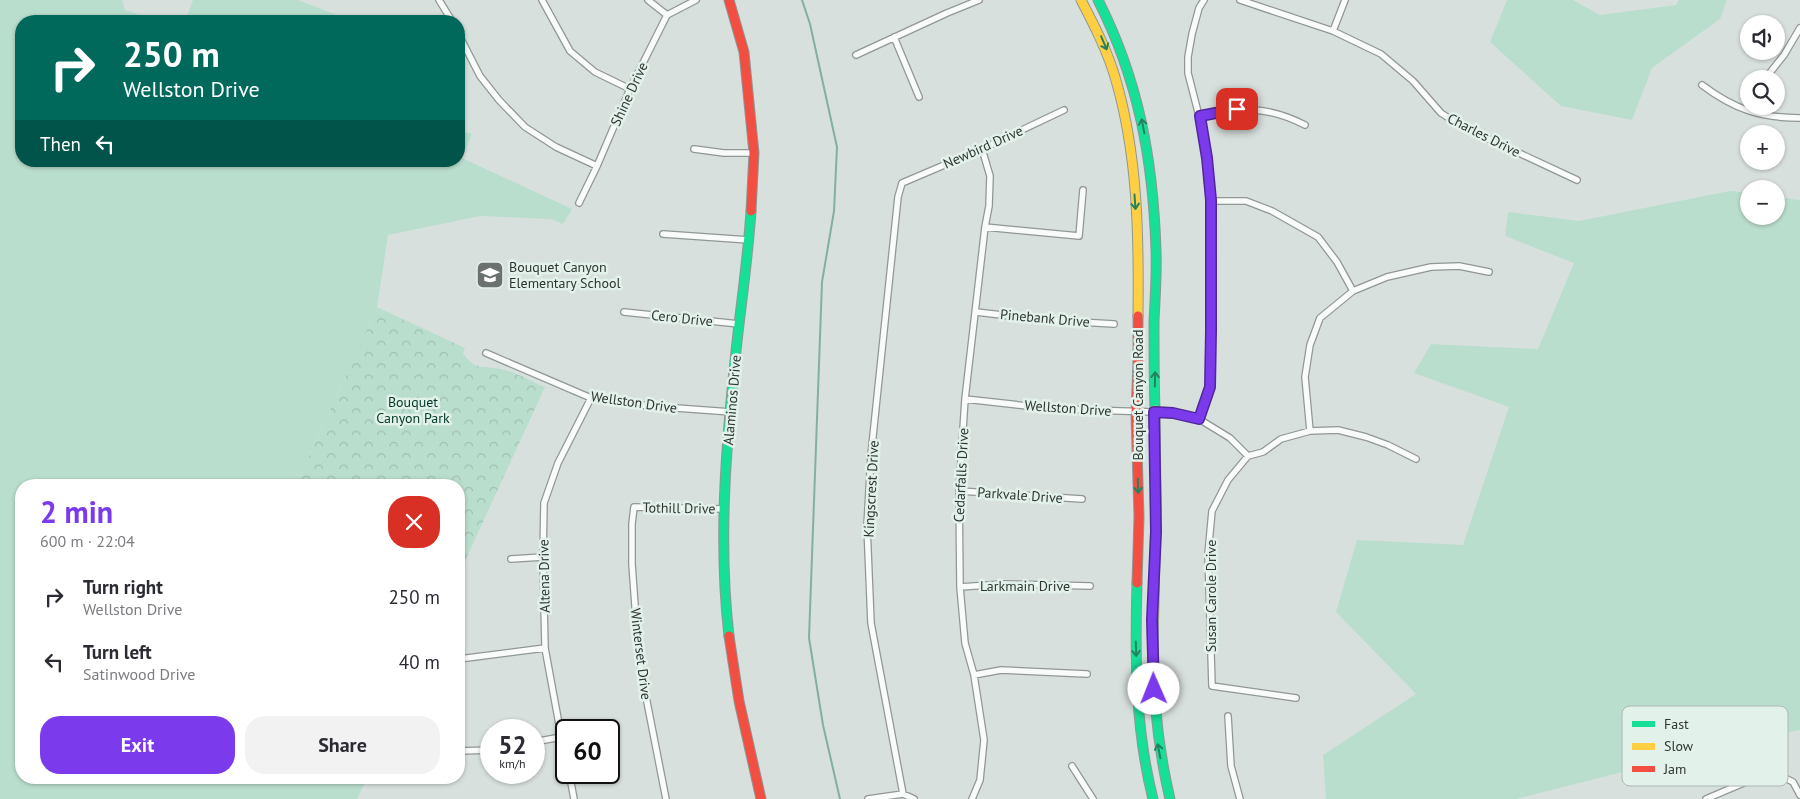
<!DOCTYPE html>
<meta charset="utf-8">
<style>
body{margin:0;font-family:"PT Sans",sans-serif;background:#f2f2f3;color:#2b2b33;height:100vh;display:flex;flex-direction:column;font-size:19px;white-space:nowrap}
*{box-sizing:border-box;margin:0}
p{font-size:16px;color:#7c7c81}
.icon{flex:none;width:28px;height:28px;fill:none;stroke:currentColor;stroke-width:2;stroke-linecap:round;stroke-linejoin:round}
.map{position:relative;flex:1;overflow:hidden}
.details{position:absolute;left:15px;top:479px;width:450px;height:305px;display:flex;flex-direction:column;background:#fff;border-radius:20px;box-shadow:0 1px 4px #0004}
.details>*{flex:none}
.top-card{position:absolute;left:15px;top:15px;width:450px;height:152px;border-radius:20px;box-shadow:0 1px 4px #0004;background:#00695c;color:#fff;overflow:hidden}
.fabs{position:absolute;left:1740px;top:15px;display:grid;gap:10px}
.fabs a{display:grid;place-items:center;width:45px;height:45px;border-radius:50%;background:#fff;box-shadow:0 1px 4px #0004;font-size:25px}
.speed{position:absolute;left:480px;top:719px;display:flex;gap:10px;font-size:25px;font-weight:700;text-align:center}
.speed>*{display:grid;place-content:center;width:65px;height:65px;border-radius:50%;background:#fff;box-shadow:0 1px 4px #0004;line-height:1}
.speed small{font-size:12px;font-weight:400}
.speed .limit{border:2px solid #111;border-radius:8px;background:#fff;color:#111}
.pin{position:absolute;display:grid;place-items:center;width:42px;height:42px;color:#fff;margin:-21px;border-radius:10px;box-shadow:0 2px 8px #0006}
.me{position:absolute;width:55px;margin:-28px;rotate:359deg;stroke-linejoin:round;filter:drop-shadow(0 0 4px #0008)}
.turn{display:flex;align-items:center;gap:18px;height:105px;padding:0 25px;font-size:22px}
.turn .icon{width:65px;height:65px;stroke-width:2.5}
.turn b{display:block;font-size:35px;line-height:42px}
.then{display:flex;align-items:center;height:48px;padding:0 25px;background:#0003;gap:10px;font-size:19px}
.round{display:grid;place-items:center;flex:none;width:52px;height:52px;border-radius:20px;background:#f2f2f3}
.head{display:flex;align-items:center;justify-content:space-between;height:85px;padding:0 25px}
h1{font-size:30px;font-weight:600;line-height:38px;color:#7c3aed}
.primary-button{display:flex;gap:10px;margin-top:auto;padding:10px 25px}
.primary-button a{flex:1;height:58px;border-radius:20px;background:#7c3aed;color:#fff;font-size:20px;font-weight:600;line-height:58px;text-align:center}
.primary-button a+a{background:#f2f2f3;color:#2b2b33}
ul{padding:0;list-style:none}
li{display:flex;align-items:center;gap:15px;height:65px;padding:0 25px}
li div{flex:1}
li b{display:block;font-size:19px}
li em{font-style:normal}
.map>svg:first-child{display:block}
.grass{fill:#badece}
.forest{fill:url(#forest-crowns)}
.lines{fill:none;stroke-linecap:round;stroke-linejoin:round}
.stream{stroke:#83b09c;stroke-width:2}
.street-casing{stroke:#909794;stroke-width:8}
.fast-casing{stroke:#909794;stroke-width:11}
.slow-casing{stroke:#909794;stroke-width:11}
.jam-casing{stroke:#909794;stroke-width:11}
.street{stroke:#f9fafa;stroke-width:5.5}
.fast{stroke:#16e098;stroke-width:9}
.slow{stroke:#ffcf43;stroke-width:9}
.jam{stroke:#f24e42;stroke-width:9}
.oneway{stroke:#248260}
.route-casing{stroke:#51269a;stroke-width:12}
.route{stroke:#7c3aed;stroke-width:9}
.labels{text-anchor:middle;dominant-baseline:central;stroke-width:5;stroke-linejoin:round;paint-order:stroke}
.street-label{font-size:14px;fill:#303532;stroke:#e2f1ea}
.poi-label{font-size:14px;fill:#303532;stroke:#e2f1ea;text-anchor:start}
.park-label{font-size:14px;fill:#023927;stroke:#e2f1ea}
.key{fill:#e2f1ea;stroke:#adb9b3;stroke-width:1}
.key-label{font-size:14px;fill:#303532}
</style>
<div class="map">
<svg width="1800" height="799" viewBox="0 0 1800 799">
<defs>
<pattern id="forest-crowns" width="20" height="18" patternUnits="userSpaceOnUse" patternTransform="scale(1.25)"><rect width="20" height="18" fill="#badece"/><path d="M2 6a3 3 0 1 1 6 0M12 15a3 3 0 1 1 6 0" fill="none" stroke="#a0bfb1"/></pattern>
</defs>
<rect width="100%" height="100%" fill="#d8e0dd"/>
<path class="grass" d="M0 0H122L125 10 158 21H21V161H459V130L472 134 462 158 572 209 563 224 551 219 480 216 388 235 377 307 296 485H21V778H367L357 799H0Z
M193 0H298L334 14 340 21H185Z
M1507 0H1573L1600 15 1676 5 1679 0H1727L1720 19 1652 68 1632 120 1561 106 1490 42Z
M1730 191 1749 193V216H1776V197L1800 200V730L1756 738 1516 799H1326L1323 755 1416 694 1336 612 1357 540 1463 545 1509 407 1414 373 1431 344 1538 349 1574 263 1505 236 1508 212 1579 221Z"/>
<path class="forest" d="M377 307 465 348 463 354C479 372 480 365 501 369 516 372 531 382 545 387L459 574V485H296Z"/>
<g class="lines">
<path class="stream" d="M802 0 810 24 837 147 834 211 822 282 809 638 823 725 840 799"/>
<g class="street-casing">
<path id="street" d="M439 0 452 21
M542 0 570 51 595 72 630 89
M648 0 667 15
M1240 0 1333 31 1381 54 1413 81 1441 113 1461 126 1577 180
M1333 31 1345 0
M459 35 480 76 499 100 525 127 556 147 597 166
M894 37 919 97
M856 55 947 13 979 0
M1765 79 1784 55 1800 28
M1702 85C1734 109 1760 118 1800 118
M1199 116C1241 108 1266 105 1305 125
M694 149 724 153H754
M1211 201H1246L1272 211 1318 237 1337 262 1353 291
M579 203 597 166 630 89 667 15 696 0
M985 227 1079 236 1083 190
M663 234 749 240
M624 312 739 324
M976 312 1045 320 1114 324
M486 353 591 398 649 406 731 412
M965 399 1055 409 1154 412 1173 413 1190 416 1199 419 1230 438 1248 456
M1199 419 1211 387V201L1207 158 1199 116 1188 73V57L1192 34 1199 8 1204 0
M1310 431 1305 377 1310 345 1320 318 1353 291 1387 277 1431 267 1459 266 1489 272
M959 491 1082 499
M511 559 543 557
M960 587 1003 584 1090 586
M459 659 545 648
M974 675 1001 670 1087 674
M1296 698 1212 686 1208 554 1212 511 1228 480 1248 456 1263 452 1281 439 1310 431 1338 430 1366 437 1388 445 1416 459
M1228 716 1231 766 1240 799
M534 742 561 737
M459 751 491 750
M566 762 545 648 543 557 544 503 558 463 591 398
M1072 766 1093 799
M569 772 574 799
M903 794 871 623 867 526 871 455 898 197 902 183 982 149 1064 110
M666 799 639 661 632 564V524L634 507 724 509
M868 799 903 794 914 799
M972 799 980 780 984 740 974 675 965 643 960 587 959 491 965 399 985 227 989 206 990 176 982 149
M1706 799 1767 773 1785 778 1793 782 1800 795"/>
</g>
<g class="fast-casing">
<path id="fast" d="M1098 0C1139 81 1153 160 1156 250 1157 274 1155 298 1154 322 1154 352 1154 381 1155 410
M1137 583C1135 656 1135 728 1153 799
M729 636C718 542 726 445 736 351 741 304 748 258 751 211
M1153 646C1153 698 1158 748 1170 799"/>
</g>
<g class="slow-casing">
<path id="slow" d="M1081 0C1094 25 1107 50 1115 77 1138 154 1139 236 1138 316
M1153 646 1156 509 1155 410"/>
</g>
<g class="jam-casing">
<path id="jam" d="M729 0 744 52 754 153 751 211
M1137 583 1139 517 1136 414 1138 361V316
M729 636 739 701 761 799"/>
</g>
<use href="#street" class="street"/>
<use href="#fast" class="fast"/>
<use href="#slow" class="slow"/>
<use href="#jam" class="jam"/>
</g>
<defs><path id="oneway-shaft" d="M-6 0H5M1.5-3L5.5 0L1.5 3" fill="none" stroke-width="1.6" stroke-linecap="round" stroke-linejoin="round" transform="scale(1.25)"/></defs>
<g class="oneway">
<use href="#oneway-shaft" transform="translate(1104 43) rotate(67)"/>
<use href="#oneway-shaft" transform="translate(1143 126) rotate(-101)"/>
<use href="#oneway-shaft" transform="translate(1135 202) rotate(86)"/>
<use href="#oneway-shaft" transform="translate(1155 379) rotate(-89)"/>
<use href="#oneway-shaft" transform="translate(1138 486) rotate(89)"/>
<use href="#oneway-shaft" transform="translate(1136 649) rotate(88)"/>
<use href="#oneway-shaft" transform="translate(1159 751) rotate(-101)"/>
</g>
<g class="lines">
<g class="route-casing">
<path id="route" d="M1154 689 1152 620 1156 532 1154 412 1173 413 1199 419 1210 387 1211 331V200L1207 158 1200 116 1237 109"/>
</g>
<use href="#route" class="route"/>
</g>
<defs>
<g id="school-square" transform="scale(1.4375)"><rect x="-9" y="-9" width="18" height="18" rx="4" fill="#6b716e" stroke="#e2f1ea"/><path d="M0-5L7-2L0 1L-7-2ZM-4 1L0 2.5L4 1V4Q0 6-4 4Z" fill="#fff"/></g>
</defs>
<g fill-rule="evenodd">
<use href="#school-square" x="490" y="275"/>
</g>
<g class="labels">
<g class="street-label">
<text transform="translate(629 94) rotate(-65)">Shine Drive</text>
<text transform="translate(1484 135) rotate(27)">Charles Drive</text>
<text transform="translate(983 147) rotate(-24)">Newbird Drive</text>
<text transform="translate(682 318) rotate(6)">Cero Drive</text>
<text transform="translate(1045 318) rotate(5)">Pinebank Drive</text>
<text transform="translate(1138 395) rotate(-90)">Bouquet Canyon Road</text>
<text transform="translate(732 400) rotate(-85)">Alaminos Drive</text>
<text transform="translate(634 402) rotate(8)">Wellston Drive</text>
<text transform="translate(1068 408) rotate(4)">Wellston Drive</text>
<text transform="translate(961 475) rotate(-87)">Cedarfalls Drive</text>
<text transform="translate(871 489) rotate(-87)">Kingscrest Drive</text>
<text transform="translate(1020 495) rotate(4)">Parkvale Drive</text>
<text transform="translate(679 508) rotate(1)">Tothill Drive</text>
<text transform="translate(544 576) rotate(-91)">Altena Drive</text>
<text x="1025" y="586">Larkmain Drive</text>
<text transform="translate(1211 596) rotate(-90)">Susan Carole Drive</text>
<text transform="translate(641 654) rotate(83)">Winterset Drive</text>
</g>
<g class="poi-label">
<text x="509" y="267">Bouquet Canyon<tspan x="509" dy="16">Elementary School</tspan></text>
</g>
<g class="park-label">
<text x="413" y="402">Bouquet<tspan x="413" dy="16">Canyon Park</tspan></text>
</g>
</g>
<rect x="1622" y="706" width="166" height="80" rx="8" class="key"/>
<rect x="1632" y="721" width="23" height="6" fill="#16e098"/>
<rect x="1632" y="743" width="23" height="7" fill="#ffcf43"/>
<rect x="1632" y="766" width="23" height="6" fill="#f24e42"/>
<g class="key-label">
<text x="1664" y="729">Fast</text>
<text x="1664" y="751">Slow</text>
<text x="1664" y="774">Jam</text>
</g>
</svg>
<div class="fabs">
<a><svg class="icon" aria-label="sound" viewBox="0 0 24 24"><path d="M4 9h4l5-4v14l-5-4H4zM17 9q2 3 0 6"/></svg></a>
<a><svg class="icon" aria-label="search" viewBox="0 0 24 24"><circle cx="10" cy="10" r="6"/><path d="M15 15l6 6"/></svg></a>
<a>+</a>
<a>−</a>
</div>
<div class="speed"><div>52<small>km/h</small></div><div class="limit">60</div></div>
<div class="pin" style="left:1237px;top:109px;background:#d93025"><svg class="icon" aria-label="arrive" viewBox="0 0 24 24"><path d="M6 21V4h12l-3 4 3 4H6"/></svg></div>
<svg class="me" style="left:1154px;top:689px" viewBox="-20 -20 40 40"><circle r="19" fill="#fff"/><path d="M0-13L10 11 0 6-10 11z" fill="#7c3aed"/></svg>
<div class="top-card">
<div class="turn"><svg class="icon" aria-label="right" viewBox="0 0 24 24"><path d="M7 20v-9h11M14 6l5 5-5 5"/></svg><div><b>250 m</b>Wellston Drive</div></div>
<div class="then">Then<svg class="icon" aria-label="left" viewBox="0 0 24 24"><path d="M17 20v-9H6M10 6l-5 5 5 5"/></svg></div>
</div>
<section class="details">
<div class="head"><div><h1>2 min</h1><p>600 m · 22:04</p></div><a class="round" style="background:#d93025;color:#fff"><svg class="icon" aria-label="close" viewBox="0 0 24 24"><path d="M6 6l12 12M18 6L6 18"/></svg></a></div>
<ul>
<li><svg class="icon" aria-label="right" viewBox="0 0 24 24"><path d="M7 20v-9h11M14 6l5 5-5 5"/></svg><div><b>Turn right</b><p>Wellston Drive</p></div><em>250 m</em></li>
<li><svg class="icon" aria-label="left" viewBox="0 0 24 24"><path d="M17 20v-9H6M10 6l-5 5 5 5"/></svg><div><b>Turn left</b><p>Satinwood Drive</p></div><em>40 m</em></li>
</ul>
<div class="primary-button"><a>Exit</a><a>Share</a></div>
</section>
</div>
